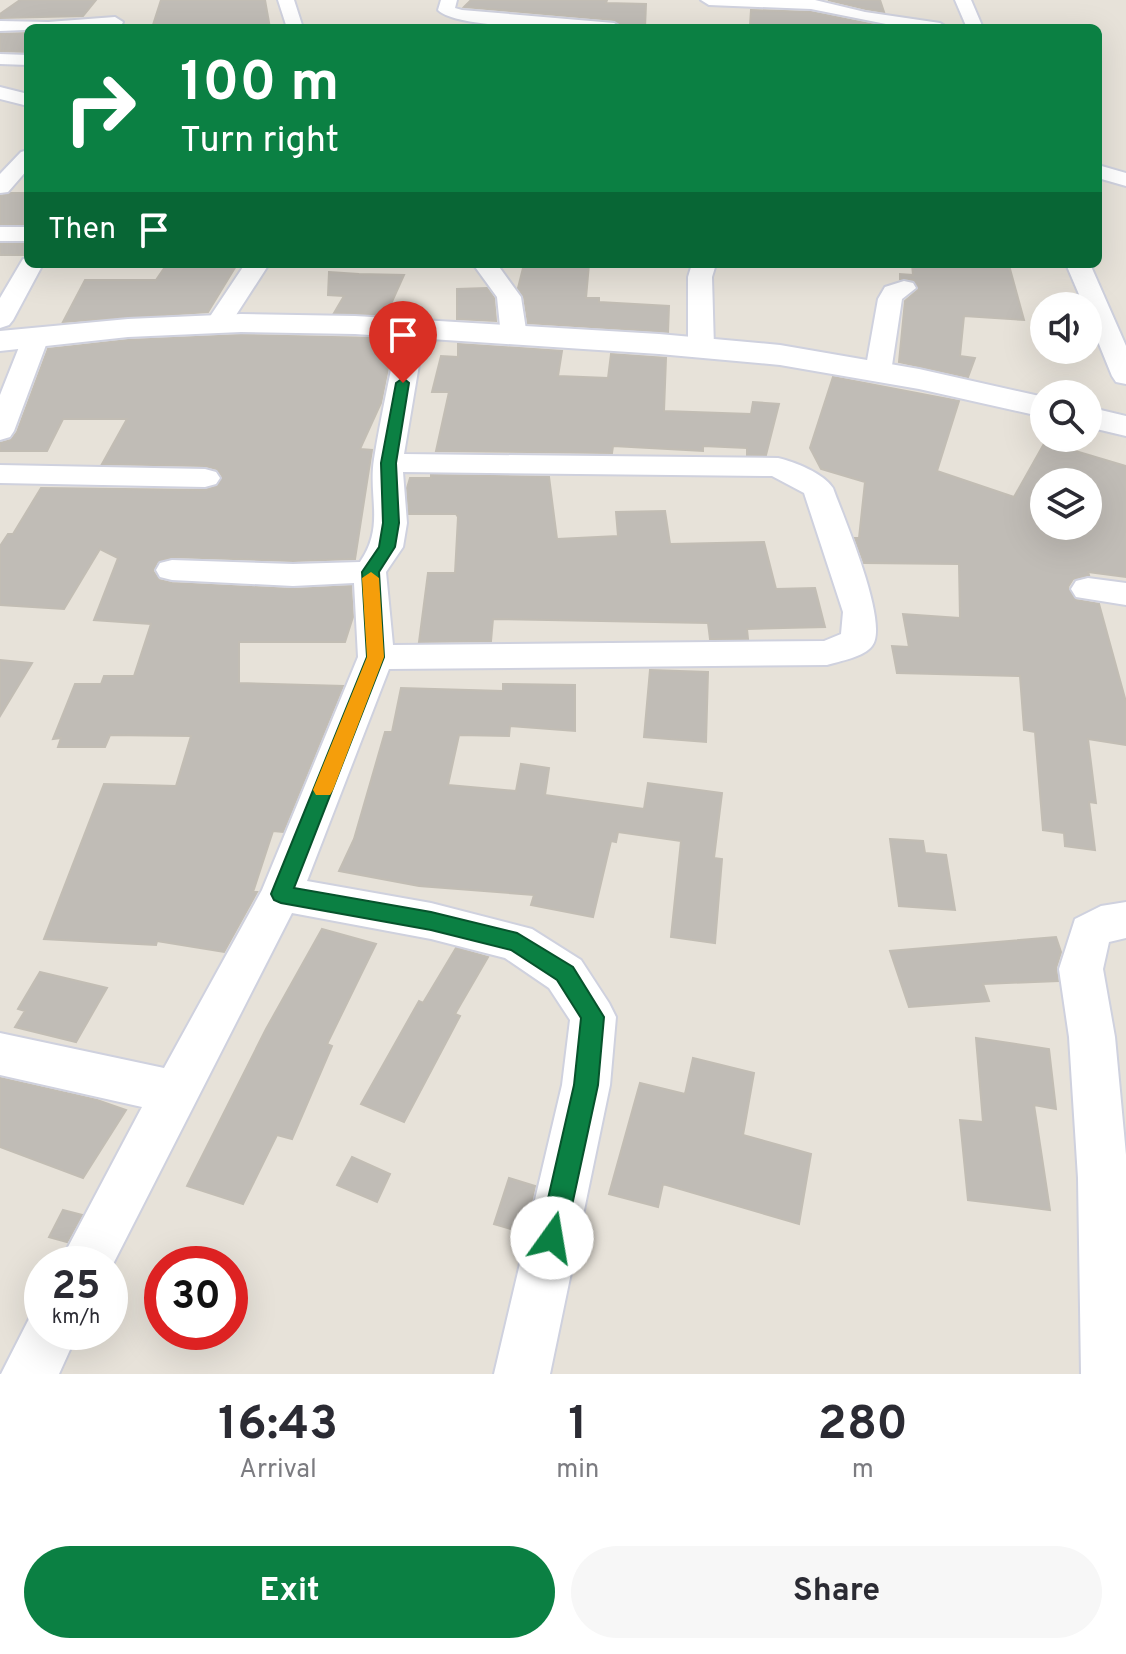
<!DOCTYPE html>
<style>
body{margin:0;font-family:Overpass,sans-serif;background:#f7f7f7;color:#2b2b33;height:100vh;display:flex;flex-direction:column;font-size:30px;white-space:nowrap}
*{box-sizing:border-box;margin:0}
p{font-size:26px;color:#7c7c81}
.icon{flex:none;width:44px;height:44px;fill:none;stroke:currentColor;stroke-width:2;stroke-linecap:round;stroke-linejoin:round}
.map{position:relative;height:1374px;overflow:hidden}
.panel{display:flex;flex-direction:column;background:#fff;flex:1}
.panel>*{flex:none}
.top-card{position:absolute;left:24px;top:24px;width:1078px;height:244px;border-radius:12px;box-shadow:0 8px 32px #0002;background:#0b8043;color:#fff;overflow:hidden}
.fabs{position:absolute;left:1030px;top:292px;display:grid;gap:16px}
.fabs a{display:grid;place-items:center;width:72px;height:72px;border-radius:50%;background:#fff;box-shadow:0 8px 32px #0002;font-size:40px}
.speed{position:absolute;left:24px;top:1246px;display:flex;gap:16px;font-size:40px;font-weight:700;text-align:center}
.speed>*{display:grid;place-content:center;width:104px;height:104px;border-radius:50%;background:#fff;box-shadow:0 8px 32px #0002;line-height:1}
.speed small{font-size:20px;font-weight:400}
.speed .limit{border:12px solid #d22;background:#fff;color:#111}
.pin{position:absolute;display:grid;place-items:center;width:68px;height:68px;color:#fff;margin:-82px -34px;border-radius:50% 50% 50% 0;rotate:-45deg;box-shadow:0 0 8px #0007}
.pin .icon{rotate:45deg}
.me{position:absolute;width:88px;margin:-44px;rotate:13deg;stroke-linejoin:round;filter:drop-shadow(0 0 6px #0008)}
.turn{display:flex;align-items:center;gap:28px;height:168px;padding:0 24px;font-size:36px}
.turn .icon{width:104px;height:104px;stroke-width:2.5}
.turn b{display:block;font-size:56px;line-height:68px}
.then{display:flex;align-items:center;height:76px;padding:0 24px;background:#0003;gap:16px;font-size:30px}
.eta{display:flex;justify-content:space-evenly;align-items:center;height:136px;text-align:center}
.eta b{font-size:48px;font-weight:700;line-height:56px}
.primary-button{display:flex;gap:16px;margin-top:auto;padding:16px 24px}
.primary-button a{flex:1;height:92px;border-radius:48px;background:#0b8043;color:#fff;font-size:32px;font-weight:700;line-height:92px;text-align:center}
.primary-button a+a{background:#f7f7f7;color:#2b2b33}
.map>svg:first-child{display:block}
.building{fill:#c0bcb6;stroke:#c2bdb4;stroke-width:2;fill-rule:evenodd}
.lines{fill:none;stroke-linecap:round;stroke-linejoin:round}
.street-casing{stroke:#cfd1de;stroke-width:4}
.secondary-casing{stroke:#cfd1de;stroke-width:4}
.street{fill:#fff;fill-rule:evenodd}
.secondary{fill:#fff;fill-rule:evenodd}
.route{fill:#0b8043;stroke:#07532c;stroke-width:2}
.slow{fill:#f59e0b}
</style>
<div class="map">
<svg width="1126" height="1374" viewBox="0 0 1126 1374">
<rect width="100%" height="100%" fill="#e7e2d9"/>
<path class="building" d="M20 0H96L83 16 0 18V14Z
M161 0H265L270 28H152Z
M471 0H607L606 3 646 4 645 28H625L614 20 464 7Z
M828 0H880L884 12 866 9Z
M751 10 811 12 890 28 754 27 750 26Z
M28 33V52L0 51V34Z
M11 193H28V224H0V196Z
M0 244H28V255H0Z
M167 264 236 266 208 312 63 322 85 280H156Z
M524 264H589L586 298H599V302L669 306 668 332 528 323 524 297 518 288Z
M912 264H982L983 267 1010 269 1024 320 964 316 960 356 975 358 968 377 899 362 905 301 919 289 914 280 900 279V274L913 275Z
M329 272 359 274 404 275 386 315 334 313 344 296 328 295Z
M487 288 494 298 496 321 457 319V289Z
M241 335 375 338 371 348H392L381 403 360 449 372 450 355 559 293 561 172 557 157 562 153 571 159 580 172 583 293 589 351 586 353 617 345 642H239V683L343 686 283 832 273 831 253 892H257L224 952 157 941 156 945 44 939 104 784 176 786 191 736 110 735 105 747H58L61 738 53 739 75 684H101L104 676H134L151 624 94 620 118 558 100 549 64 609 0 605V546L8 534H13L41 488 205 490 218 486 222 476 217 469 205 466 102 464 127 419H63L47 451H0V443L11 440 17 432 48 349 128 340Z
M458 344 562 351 558 376 608 378 611 354 666 358 664 411 751 414 753 402 779 404 766 455H747V448L703 446V451L613 446 612 453 436 451 449 392H432L441 356 458 357Z
M833 377 959 401 937 471 1014 497 1045 442 1126 466V577L1088 572 1089 575 1073 579 1068 587 1076 600 1099 604 1126 702V745L1088 739 1096 803 1089 802 1095 850 1065 846 1064 833 1043 830 1035 732 1024 730 1020 676 897 673 892 646 909 647 903 614 960 618 959 564 864 563 855 538H859L865 482 821 469 810 448ZM1044 482H1088V526H1044Z
M431 475 549 477 557 539 618 536 616 512 665 511 670 544 764 542 776 589 815 588 825 627 747 629 748 639H710L708 623 493 619 491 641 419 642 428 573H455L458 517 456 514H409L407 488 410 478H431Z
M0 660 32 663 0 716Z
M650 670 708 672 706 742 644 737Z
M503 684 575 685V731L510 726 509 736 459 735 448 785 516 791 521 764 549 768 545 795 644 809 648 783 722 793 714 858 722 859 715 943 671 937 681 841 618 832 616 842 611 841 593 917 531 905 534 895 419 886 339 871 354 839 385 732H392L401 688 503 691Z
M890 839 923 841 925 853 946 855 955 910 899 906Z
M322 929 376 944 327 1044 332 1046 292 1139 277 1135 243 1204 187 1186 266 1029Z
M1056 937 1061 952 1056 968 1058 981 983 984 989 1001 909 1007 890 951Z
M456 948 488 957 455 1014 460 1016 404 1122 361 1104 419 1001 423 1003Z
M40 972 107 988 76 1042 15 1027 25 1011 18 1009Z
M976 1038 1049 1049 1056 1109 1034 1105 1050 1210 968 1200 960 1120 983 1122Z
M693 1058 754 1073 743 1135 811 1154 799 1224 663 1184 658 1207 609 1194 640 1083 685 1094Z
M0 1078 97 1100 126 1110 83 1178 0 1147Z
M352 1157 390 1174 377 1202 337 1185Z
M509 1178 535 1186 524 1233 494 1224Z
M63 1210 82 1215 67 1242 49 1237Z"/>
<g class="lines">
<g class="street-casing">
<path id="street" d="M278 0H294L303 28H287Z
M441 0H457L455 8 462 10 614 23 622 28C588 28 459 31 438 10Z
M701 0H815L865 12 940 23 948 28H906L811 9 709 5Z
M955 0H971L983 28H967Z
M115 17 123 22 121 26 0 31V21L48 22Z
M0 54 28 55V65L0 64Z
M0 87 28 94V106L0 99Z
M28 150V169L8 192 0 193V174L21 152Z
M1098 165 1126 173V186L1098 178Z
M0 227H28V241H0Z
M28 258V264H43L13 320 9 325 0 328V298L23 259Z
M245 264H269L227 329H209L205 324Z
M473 264H497L521 297 527 336 523 341H505L501 336 497 297Z
M692 264H716L712 277 714 348 710 354H692L688 348V277Z
M1066 264H1090L1126 346V384L1116 382 1112 376 1088 317V306H1084Z
M904 281 913 283 916 288 902 299 891 372 888 378H868L865 372 878 299 885 287Z
M412 321 421 324 425 329 404 454 778 458C795 462 823 473 833 488 843 516 890 624 872 646 864 657 840 661 827 665L389 669 307 881 431 903 532 929 581 960 609 1003 616 1017 610 1085 550 1374H494L562 1085 570 1020 549 988 505 958 431 939 292 913 110 1270V1264H59L142 1107 0 1075V1033L164 1068 262 890 358 657 354 583 293 586 172 580 160 577 156 570 160 563 172 560 293 564 360 562C385 526 368 497 374 459 381 415 391 372 399 329L403 324ZM403 472 772 476 804 493 843 612 841 634 824 641 393 645 386 572 403 547 407 523Z
M36 329 45 332 49 337 14 431 10 437 0 440V395L23 337 27 332Z
M0 465 205 469 216 472 220 478 216 484 205 487 0 483Z
M1088 578 1126 583V605L1076 597 1071 589 1076 581Z
M1126 902V938L1109 942 1103 969 1115 1037 1126 1155V1374H1081L1078 1178 1069 1037 1059 969 1075 919 1101 906Z
M42 1308V1332H78L59 1374H1L32 1313Z"/>
</g>
<g class="secondary-casing">
<path id="secondary" d="M241 314 355 316 659 334 780 345 919 369 1044 397V417L919 389 780 365 659 354 355 334 241 332 128 337 0 351V331L128 319Z
M1088 407 1126 416V436L1088 427Z"/>
</g>
<use href="#street" class="street"/>
<use href="#secondary" class="secondary"/>
</g>
<path class="route" d="M403 378 409 383 396 463 399 523 395 547 379 572 384 657 294 888 431 912 517 933 573 967 604 1017 598 1085 565 1238 561 1247 552 1251 543 1247 539 1238 574 1085 581 1018 557 980 511 950 431 930 281 903 274 900 271 894 367 657 362 572 379 547 383 523 381 463 396 383Z"/>
<path class="slow" d="M371 572 379 578 384 657 333 790 330 795H316L313 790 367 657 362 578Z"/>
</svg>
<div class="fabs">
<a><svg class="icon" aria-label="sound" viewBox="0 0 24 24"><path d="M4 9h4l5-4v14l-5-4H4zM17 9q2 3 0 6"/></svg></a>
<a><svg class="icon" aria-label="search" viewBox="0 0 24 24"><circle cx="10" cy="10" r="6"/><path d="M15 15l6 6"/></svg></a>
<a><svg class="icon" aria-label="layers" viewBox="0 0 24 24"><path d="M12 4l9 5-9 5-9-5zM3 14l9 5 9-5"/></svg></a>
</div>
<div class="speed"><div>25<small>km/h</small></div><div class="limit">30</div></div>
<div class="pin" style="left:403px;top:383px;background:#d93025"><svg class="icon" aria-label="arrive" viewBox="0 0 24 24"><path d="M6 21V4h12l-3 4 3 4H6"/></svg></div>
<svg class="me" style="left:552px;top:1238px" viewBox="-20 -20 40 40"><circle r="19" fill="#fff"/><path d="M0-13L10 11 0 6-10 11z" fill="#0b8043"/></svg>
<div class="top-card">
<div class="turn"><svg class="icon" aria-label="right" viewBox="0 0 24 24"><path d="M7 20v-9h11M14 6l5 5-5 5"/></svg><div><b>100 m</b>Turn right</div></div>
<div class="then">Then<svg class="icon" aria-label="arrive" viewBox="0 0 24 24"><path d="M6 21V4h12l-3 4 3 4H6"/></svg></div>
</div>
</div>
<section class="panel">
<div class="eta">
<div><b>16:43</b><p>Arrival</p></div>
<div><b>1</b><p>min</p></div>
<div><b>280</b><p>m</p></div>
</div>
<div class="primary-button"><a>Exit</a><a>Share</a></div>
</section>
